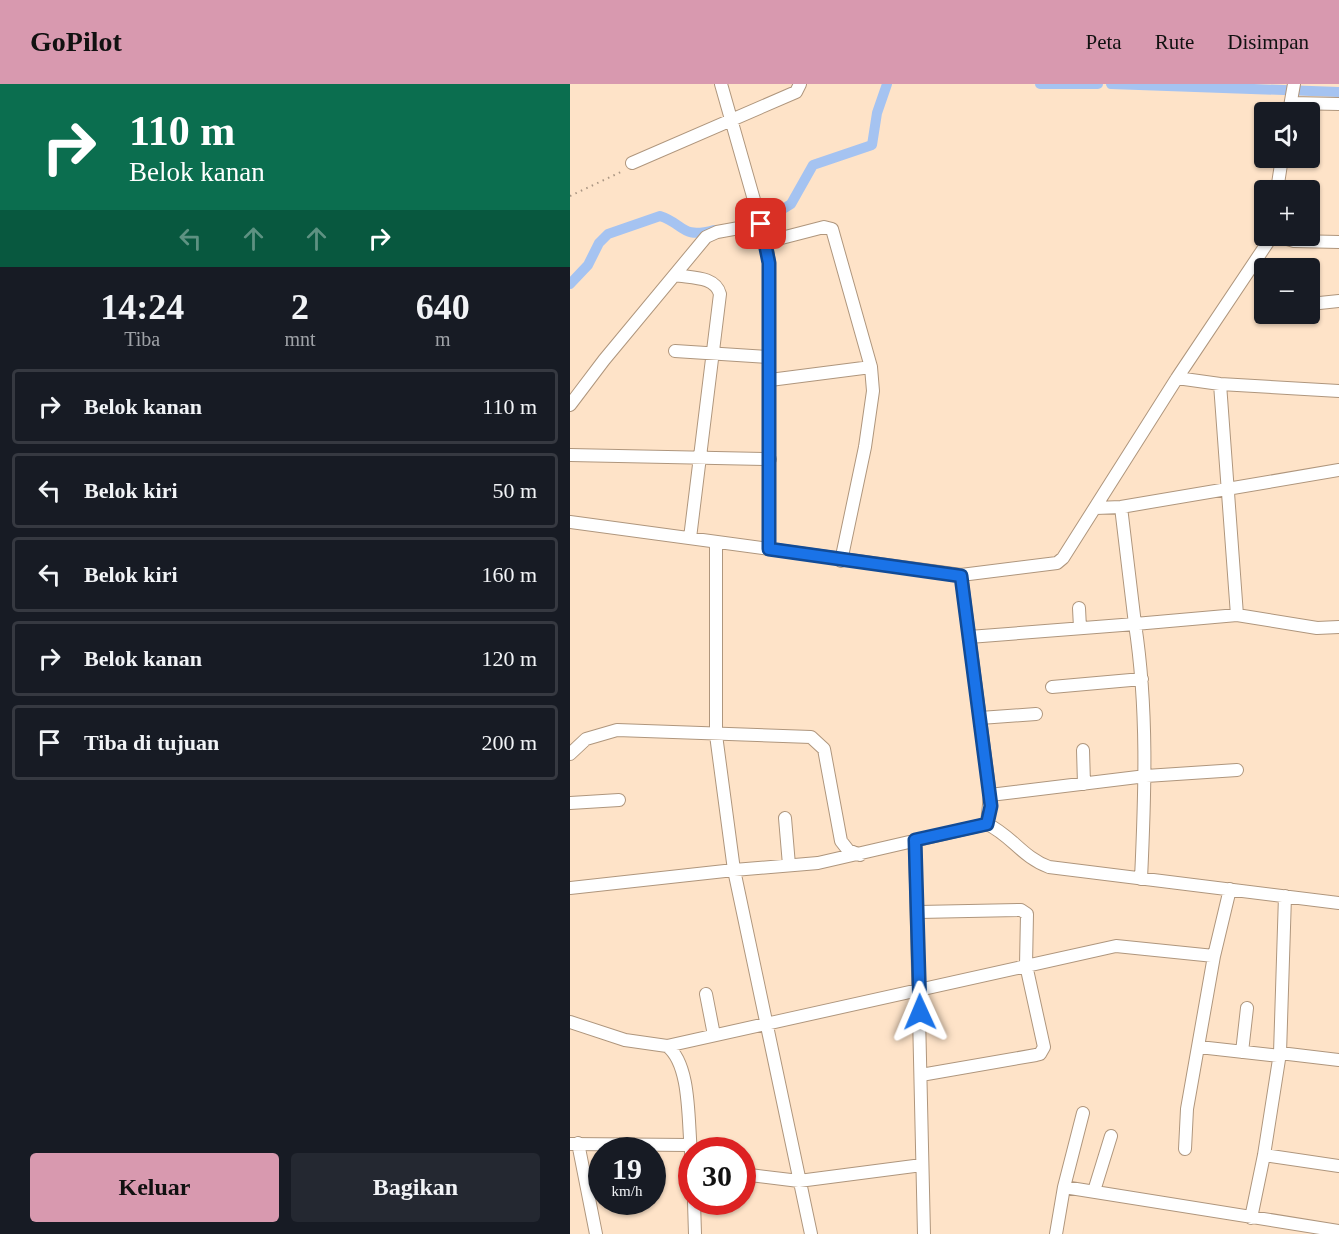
<!DOCTYPE html>
<html lang="id">
<meta charset="utf-8">
<style>
body{margin:0;font-family:Georgia,serif;background:#242831;color:#f1f3f6;height:100vh;display:flex;flex-direction:column;font-size:22px;white-space:nowrap}
*{box-sizing:border-box;margin:0}
p{font-size:20px;color:#9ea1a6}
.icon{flex:none;width:33px;height:33px;fill:none;stroke:currentColor;stroke-width:2;stroke-linecap:round;stroke-linejoin:round}
.map{position:relative;flex:1;overflow:hidden}
.drawer{display:flex;flex-direction:column;background:#171b24;width:570px}
.drawer>*{flex:none}
.top-card{background:#0b6e4f;color:#fff;overflow:hidden}
.buttons{position:absolute;left:684px;top:18px;display:grid;gap:12px}
.buttons a{display:grid;place-items:center;width:66px;height:66px;border-radius:6px;background:#171b24;box-shadow:0 2px 4px #0004;font-size:30px}
.speed{position:absolute;left:18px;top:1053px;display:flex;gap:12px;font-size:30px;font-weight:700;text-align:center}
.speed>*{display:grid;place-content:center;width:78px;height:78px;border-radius:50%;background:#171b24;box-shadow:0 2px 4px #0004;line-height:1}
.speed small{font-size:15px;font-weight:400}
.speed .limit{border:9px solid #d22;background:#fff;color:#111}
.pin{position:absolute;display:grid;place-items:center;width:51px;height:51px;color:#fff;margin:-26px;border-radius:12px;box-shadow:0 3px 9px #0006}
.me{position:absolute;width:66px;margin:-33px;rotate:359deg;stroke-linejoin:round;filter:drop-shadow(0 0 4px #0008)}
.turn{display:flex;align-items:center;gap:21px;height:126px;padding:0 30px;font-size:27px}
.turn .icon{width:78px;height:78px;stroke-width:2.5}
.turn b{display:block;font-size:42px;line-height:51px}
.lanes{display:flex;align-items:center;height:57px;padding:0 30px;background:#0003;justify-content:center;gap:30px;direction:ltr}
.lanes .off{opacity:.35}
.eta{display:flex;justify-content:space-evenly;align-items:center;height:102px;text-align:center}
.eta b{font-size:36px;font-weight:800;line-height:42px}
.primary-button{display:flex;gap:12px;margin-top:auto;padding:12px 30px}
.primary-button a{flex:1;height:69px;border-radius:6px;background:#d899af;color:#111;font-size:24px;font-weight:800;line-height:69px;text-align:center}
.primary-button a+a{background:#242831;color:#f1f3f6}
ul{padding:0;list-style:none}
li{display:flex;align-items:center;gap:18px;height:75px;margin:0 12px 9px;padding:0 18px;border:3px solid #363941;border-radius:6px}
li div{flex:1}
li b{display:block;font-size:22px}
li em{font-style:normal}
header{display:flex;align-items:center;gap:36px;box-sizing:border-box;height:84px;padding:0 30px;background:#d899af;color:#111}
header strong{font-size:28px}
nav{display:flex;gap:33px;margin-inline-start:auto;font-size:21px}
main{display:flex;flex:1;min-height:0}
.map>svg:first-child{display:block}
.lines{fill:none;stroke-linecap:round;stroke-linejoin:round}
.canal{stroke:#a5c3f1;stroke-width:10}
.minor-casing{stroke:#af967d;stroke-width:14}
.path{stroke:#aa9683;stroke-width:2;stroke-dasharray:1.5 4.5;stroke-linecap:butt}
.minor{stroke:#fff;stroke-width:12}
.route-casing{stroke:#114b97;stroke-width:15}
.route{stroke:#1a73e8;stroke-width:10}
</style>
<header>
<strong>GoPilot</strong>
<nav><a>Peta</a><a>Rute</a><a>Disimpan</a></nav>
</header>
<main>
<section class="drawer">
<div class="top-card">
<div class="turn"><svg class="icon" aria-label="right" viewBox="0 0 24 24"><path d="M7 20v-9h11M14 6l5 5-5 5"/></svg><div><b>110 m</b>Belok kanan</div></div>
<div class="lanes"><svg class="icon off" aria-label="left" viewBox="0 0 24 24"><path d="M17 20v-9H6M10 6l-5 5 5 5"/></svg><svg class="icon off" aria-label="ahead" viewBox="0 0 24 24"><path d="M12 20V5M6 11l6-6 6 6"/></svg><svg class="icon off" aria-label="ahead" viewBox="0 0 24 24"><path d="M12 20V5M6 11l6-6 6 6"/></svg><svg class="icon" aria-label="right" viewBox="0 0 24 24"><path d="M7 20v-9h11M14 6l5 5-5 5"/></svg></div>
</div>
<div class="eta">
<div><b>14:24</b><p>Tiba</p></div>
<div><b>2</b><p>mnt</p></div>
<div><b>640</b><p>m</p></div>
</div>
<ul>
<li><svg class="icon" aria-label="right" viewBox="0 0 24 24"><path d="M7 20v-9h11M14 6l5 5-5 5"/></svg><div><b>Belok kanan</b></div><em>110 m</em></li>
<li><svg class="icon" aria-label="left" viewBox="0 0 24 24"><path d="M17 20v-9H6M10 6l-5 5 5 5"/></svg><div><b>Belok kiri</b></div><em>50 m</em></li>
<li><svg class="icon" aria-label="left" viewBox="0 0 24 24"><path d="M17 20v-9H6M10 6l-5 5 5 5"/></svg><div><b>Belok kiri</b></div><em>160 m</em></li>
<li><svg class="icon" aria-label="right" viewBox="0 0 24 24"><path d="M7 20v-9h11M14 6l5 5-5 5"/></svg><div><b>Belok kanan</b></div><em>120 m</em></li>
<li><svg class="icon" aria-label="arrive" viewBox="0 0 24 24"><path d="M6 21V4h12l-3 4 3 4H6"/></svg><div><b>Tiba di tujuan</b></div><em>200 m</em></li>
</ul>
<div class="primary-button"><a>Keluar</a><a>Bagikan</a></div>
</section>
<div class="map">
<svg width="769" height="1150" viewBox="0 0 769 1150">
<rect width="100%" height="100%" fill="#fee3c8"/>
<g class="lines">
<path class="canal" d="M470 0H528
M541 0 769 8
M183 139 200 133 221 120 243 81 302 61 307 29 317 0
M0 200 18 181 29 159 38 150 90 132C115 140 110 155 144 146"/>
<g class="minor-casing">
<path id="minor" d="M151 0 196 158 199 179V465
M721 19 769 20
M719 28 724 0
M62 79 226 8 230 0
M707 106 712 74
M707 152 724 157 769 158
M196 158 254 143 262 145 301 283 303 307 295 363 271 477
M105 191C122 194 145 192 150 210L120 454
M740 220 769 217
M105 267 199 273
M607 294 650 300 769 307
M200 296 301 283
M650 300 667 531
M0 321 34 276 136 153 147 148 191 140
M0 371 200 375
M551 423 565 540 667 531 747 544 769 543
M526 424 551 423 769 386
M0 438 391 491 487 479 493 474 607 294 702 152
M146 458V651L164 786 241 1150
M391 491 420 711 417 740
M509 524 510 544
M399 553 565 540C578 625 575 709 571 795
M482 603 572 595
M410 634 466 630
M513 666 514 700
M0 670 16 655 47 646 241 653 254 665 271 757 278 766 290 771
M420 711 576 692 667 686
M0 719 49 716
M215 734 219 781
M345 756 354 1150
M0 804 164 786 248 779 417 740C441 751 453 774 479 783L769 819
M349 828 451 826 457 830 456 881 474 963 470 970 466 971 351 991
M644 872 660 805
M136 910 144 951
M0 938 55 956 97 962 546 862 644 872 617 1025 615 1065
M97 962C123 982 117 1046 122 1076
M629 963 710 972
M672 968 677 924
M710 969 769 976
M8 1059 26 1150
M0 1060 119 1061
M694 1071 769 1082
M172 1090 229 1097 352 1081
M494 1103 513 1029
M524 1107 541 1052
M124 1118 125 1150
M681 1134 694 1071 710 969 715 812
M486 1150 494 1103 769 1147"/>
</g>
<path class="path" d="M0 112 53 87"/>
<use href="#minor" class="minor"/>
</g>
<g class="lines">
<g class="route-casing">
<path id="route" d="M191 140 199 179V465L391 492 421 722 417 740 345 756 350 928"/>
</g>
<use href="#route" class="route"/>
</g>
</svg>
<div class="buttons">
<a><svg class="icon" aria-label="sound" viewBox="0 0 24 24"><path d="M4 9h4l5-4v14l-5-4H4zM17 9q2 3 0 6"/></svg></a>
<a>+</a>
<a>−</a>
</div>
<div class="speed"><div>19<small>km/h</small></div><div class="limit">30</div></div>
<div class="pin" style="left:191px;top:140px;background:#d93025"><svg class="icon" aria-label="arrive" viewBox="0 0 24 24"><path d="M6 21V4h12l-3 4 3 4H6"/></svg></div>
<svg class="me" style="left:350px;top:928px" viewBox="-20 -20 40 40"><path d="M0-17L14 15 0 8-14 15z" fill="#1a73e8" stroke="#fff" stroke-width="4"/></svg>
</div>
</main>
